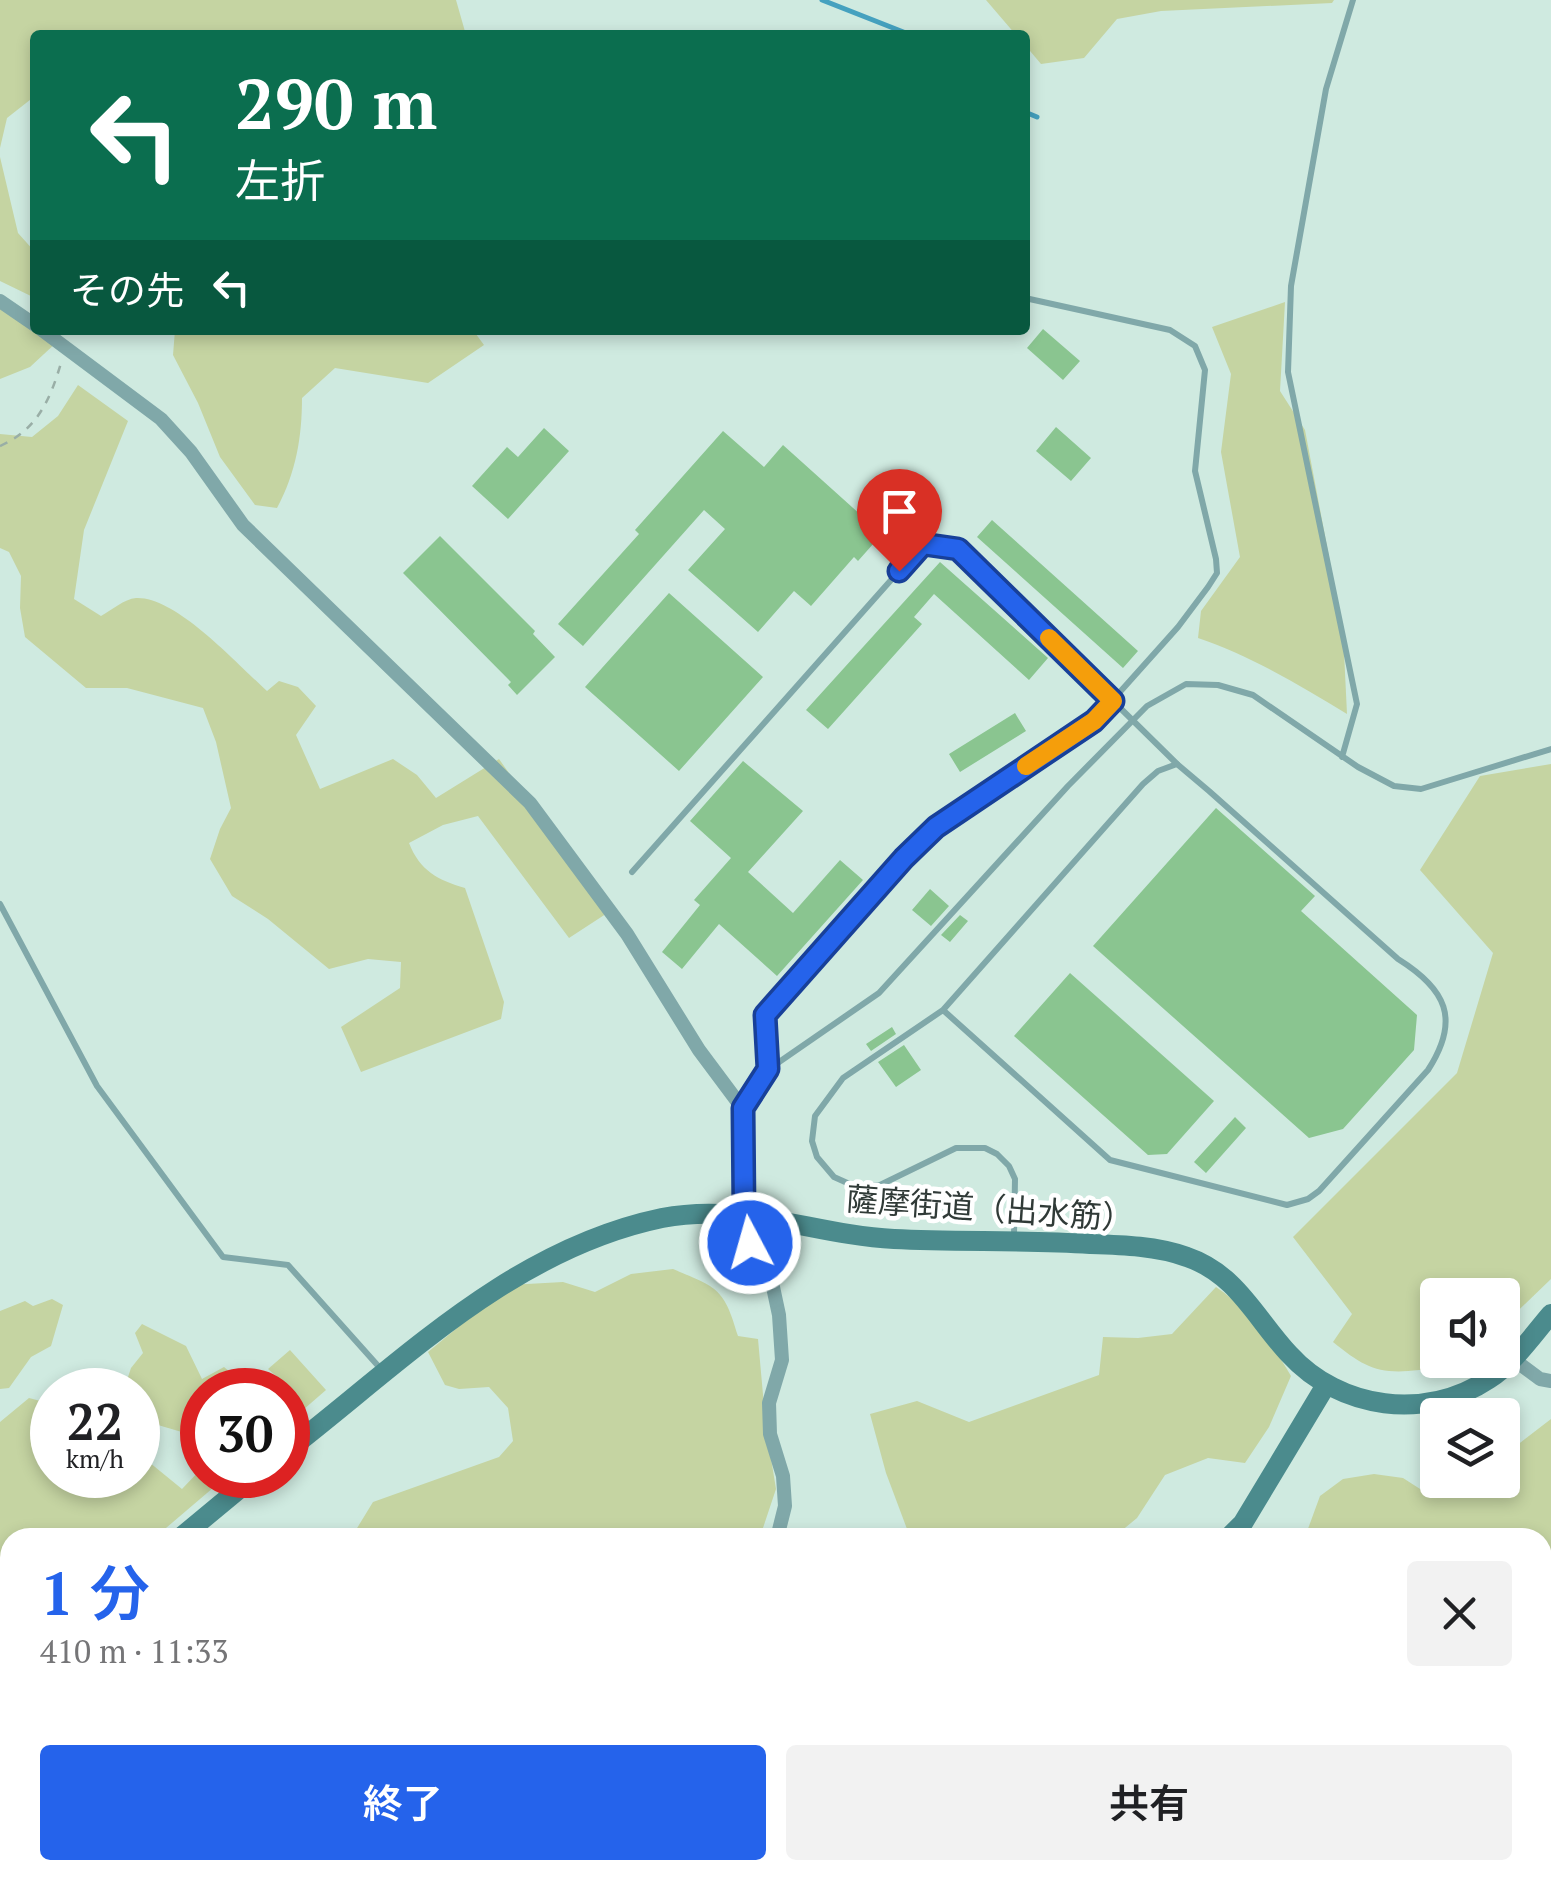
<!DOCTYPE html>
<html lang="ja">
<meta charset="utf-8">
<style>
body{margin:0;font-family:"PT Serif","Noto Sans JP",serif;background:#f2f2f2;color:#202124;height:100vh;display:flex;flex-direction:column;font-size:38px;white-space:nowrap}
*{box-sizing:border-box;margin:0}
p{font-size:32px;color:#757577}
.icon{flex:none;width:55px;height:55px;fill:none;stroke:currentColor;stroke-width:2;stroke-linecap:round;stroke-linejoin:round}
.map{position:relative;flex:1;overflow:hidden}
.drawer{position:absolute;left:0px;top:1528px;width:1552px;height:352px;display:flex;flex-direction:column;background:#fff;border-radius:30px 30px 0 0;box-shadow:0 5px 15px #0003}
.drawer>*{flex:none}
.banner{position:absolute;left:30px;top:30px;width:1000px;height:305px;border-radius:10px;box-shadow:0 5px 15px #0003;background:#0b6e4f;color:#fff;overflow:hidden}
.buttons{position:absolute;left:1420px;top:1278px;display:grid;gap:20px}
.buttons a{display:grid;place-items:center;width:100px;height:100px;border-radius:10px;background:#fff;box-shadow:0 5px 15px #0003;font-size:50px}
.speed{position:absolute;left:30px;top:1368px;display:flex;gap:20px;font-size:50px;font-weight:700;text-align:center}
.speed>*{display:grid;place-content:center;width:130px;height:130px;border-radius:50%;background:#fff;box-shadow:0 5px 15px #0003;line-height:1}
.speed small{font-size:25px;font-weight:400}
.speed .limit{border:15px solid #d22;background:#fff;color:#111}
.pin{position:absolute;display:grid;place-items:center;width:85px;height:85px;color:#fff;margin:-102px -42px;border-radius:50% 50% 50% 0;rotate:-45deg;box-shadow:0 0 10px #0007}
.pin .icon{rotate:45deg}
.me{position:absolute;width:110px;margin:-55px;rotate:354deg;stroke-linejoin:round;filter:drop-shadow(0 0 8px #0008)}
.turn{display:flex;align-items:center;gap:35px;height:210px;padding:0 40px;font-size:45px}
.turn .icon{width:130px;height:130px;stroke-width:2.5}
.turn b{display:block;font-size:70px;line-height:85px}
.then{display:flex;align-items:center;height:95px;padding:0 40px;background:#0003;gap:20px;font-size:38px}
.round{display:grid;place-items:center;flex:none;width:105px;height:105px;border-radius:10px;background:#f2f2f2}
.overview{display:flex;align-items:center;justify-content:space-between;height:170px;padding:0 40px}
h1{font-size:60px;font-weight:600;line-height:75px;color:#2563eb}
.button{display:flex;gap:20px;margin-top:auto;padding:20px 40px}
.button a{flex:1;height:115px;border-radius:10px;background:#2563eb;color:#fff;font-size:40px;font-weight:600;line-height:115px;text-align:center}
.button a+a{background:#f2f2f2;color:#202124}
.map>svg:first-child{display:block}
.green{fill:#c5d4a2}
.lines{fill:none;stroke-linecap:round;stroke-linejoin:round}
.stream{stroke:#45a1bf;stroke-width:5}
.building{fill:#8ac590}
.path{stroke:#99aea6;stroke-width:2.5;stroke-dasharray:8 8;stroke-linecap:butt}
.lane{stroke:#80a8a9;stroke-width:6}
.street{stroke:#80a8a9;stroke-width:14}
.secondary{stroke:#4b8b8d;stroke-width:20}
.lane-bridge{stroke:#80a8a9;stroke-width:6}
.route-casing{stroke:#184099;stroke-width:25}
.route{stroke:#2563eb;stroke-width:18}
.slow{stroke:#f59e0b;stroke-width:18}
.labels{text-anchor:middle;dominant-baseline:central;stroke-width:9;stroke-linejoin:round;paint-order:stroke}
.street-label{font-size:32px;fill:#303a37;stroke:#fff}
</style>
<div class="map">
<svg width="1551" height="1878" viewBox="0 0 1551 1878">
<rect width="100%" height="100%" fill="#cfeae0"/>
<path class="green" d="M0 0H456L466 35H35V96L7 118 0 148Z
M986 0H1334L1332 3 1161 11 1117 19 1084 58 1041 64 1025 45V35H1016Z
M0 157 18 233 35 252V298L0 281Z
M0 299 58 341 30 367 0 379Z
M1285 302 1280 391 1305 430 1343 631 1347 714C1301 686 1249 655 1198 638L1201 611 1240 557 1221 452 1231 374 1212 327Z
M175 330H473L484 345 428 383 335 368 302 398C302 437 296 473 277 508L255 505 220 457 198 403 173 355Z
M78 385 128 421 84 530 74 599 101 616C112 610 124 599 136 598 176 596 237 664 267 691L279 681 298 687 316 706 296 735 320 789 393 759 417 775 436 798 499 759 561 846 615 908 569 938 478 816 443 825 409 843C420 871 438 880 465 888L504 1002 501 1019 361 1072 341 1027 400 988 401 962 368 959 329 969 268 919 232 896 210 859 220 829 231 808 216 742 203 708 127 688H86L25 637 20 608 21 576 9 552 0 548V434L32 437 58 416Z
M1551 764V1279L1503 1325 1502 1295H1438V1360H1456C1444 1368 1433 1369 1419 1370 1378 1375 1364 1367 1333 1342L1352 1314 1293 1237 1457 1073 1493 953 1420 870 1480 776Z
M673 1269C718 1288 724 1288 738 1336L758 1339 766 1428 776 1489 760 1537 351 1538 373 1502 499 1457 513 1441 508 1408 489 1387 459 1389 445 1385 428 1352 509 1285 563 1282 595 1292 631 1274Z
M1216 1287C1248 1308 1272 1344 1291 1376L1269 1427 1245 1463 1208 1458 1165 1475 1137 1518 1114 1537H910L886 1473 870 1414 917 1401 969 1422 1099 1375 1103 1337 1138 1338 1172 1334Z
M52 1299 63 1305 51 1346 31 1357 9 1388 0 1389V1311L25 1301 33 1306Z
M142 1324 186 1346 202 1379 224 1367 230 1372 209 1390H202V1438L158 1425 144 1458 182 1489 202 1468V1475L227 1476 166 1528H143L114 1537 10 1538V1637L0 1635V1422L29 1398 52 1404V1475H138V1390H97L94 1387 110 1377 127 1380 131 1368 143 1353 135 1333Z
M290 1350 326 1390 288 1423V1406L298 1395 268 1369Z
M1551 1419V1878H1190L1187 1870H1542V1538L1305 1537 1320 1496 1343 1479 1374 1474 1403 1478 1431 1496C1459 1489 1473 1480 1502 1480L1503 1456Z
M175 1870H1049L1058 1878H176Z"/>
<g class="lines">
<path class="stream" d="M822 0 911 35
M1025 112 1037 117"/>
</g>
<path class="building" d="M1043 329 1080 361 1063 380 1027 348Z
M1056 427 1091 458 1071 481 1036 451Z
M544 428 569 451 508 519 472 486 507 447 518 457Z
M723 431 764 467 783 445 882 534 858 561 854 557 811 606 794 591 758 632 688 570 725 529 704 510 583 646 558 624 639 534 635 530Z
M992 520 1138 651 1123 668 977 537Z
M440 536 535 631 533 634 555 657 517 695 508 685 511 682 403 573Z
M940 562 1048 658 1029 680 934 594 914 617 922 624 828 729 806 710Z
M669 593 763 677 679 771 585 687Z
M1015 713 1026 731 960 772 949 754Z
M743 761 803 811 748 872 793 913 840 860 863 880 777 976 719 924 682 969 662 952 700 905 694 900 731 858 690 821Z
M1216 808 1315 896 1301 911 1417 1015 1414 1050 1343 1129 1309 1138 1093 946Z
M930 889 949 906 931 926 912 910Z
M960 915 968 921 950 942 941 935Z
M1070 973 1214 1101 1167 1154 1148 1155 1014 1036Z
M892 1027 896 1034 871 1051 866 1044Z
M904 1045 921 1070 896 1087 878 1062Z
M1235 1117 1246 1128 1206 1173 1194 1162Z"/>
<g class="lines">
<path class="path" d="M0 446C37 430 50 400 61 363"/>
<path class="lane" d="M1342 757 1357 704 1288 372 1291 286 1326 89 1353 0
M632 872 923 544 958 549 1113 701
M0 904 97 1086 223 1257 288 1265 380 1368
M943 1010 1110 1160 1287 1205 1308 1199 1319 1191 1428 1070C1461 1019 1446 989 1398 959L1209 791 1177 764 1158 771 1143 784 943 1010 843 1078 815 1116 812 1141 817 1157 834 1177 854 1186 880 1185 956 1148H985L997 1154 1009 1166 1015 1179 1014 1235
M769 1069 765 1015 904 858 937 827 1094 721 1178 627 1208 587 1217 573 1216 559 1195 471 1205 370 1195 346 1170 330 1025 298
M744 1107 769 1069 879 993 1068 786 1147 706 1186 684 1218 685 1253 695 1358 767 1394 786 1421 789 1551 749"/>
<path class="street" d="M0 301 35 325
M42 330 161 419 191 452 243 525 530 803 627 934 699 1050 743 1109 744 1213 750 1243 773 1287 779 1315 782 1360 769 1403 770 1434 783 1476 785 1506 777 1538
M1513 1359 1540 1379 1551 1381
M965 1870 973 1878"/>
<path class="secondary" d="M288 1450C404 1360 513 1249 662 1218 745 1202 814 1235 894 1239 959 1242 1025 1240 1090 1244 1122 1245 1157 1246 1187 1257 1237 1274 1256 1319 1289 1354 1340 1410 1426 1421 1489 1379 1514 1363 1532 1336 1551 1314
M180 1538 256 1475
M1228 1538 1243 1523 1326 1385
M1149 1870 1156 1878
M19 1878 23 1870"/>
<path class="lane-bridge" d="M1113 701 1177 764"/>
</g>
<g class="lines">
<g class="route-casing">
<path id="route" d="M750 1243 744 1213 743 1108 768 1069 765 1015 904 858 936 827 1094 721 1113 701 958 549 923 544 899 571"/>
</g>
<use href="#route" class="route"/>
<path class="slow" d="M1026 766 1094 721 1113 701 1049 638"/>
</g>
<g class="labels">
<g class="street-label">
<text transform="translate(990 1208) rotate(4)">薩摩街道（出水筋）</text>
</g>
</g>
</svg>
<div class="buttons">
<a><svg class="icon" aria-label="sound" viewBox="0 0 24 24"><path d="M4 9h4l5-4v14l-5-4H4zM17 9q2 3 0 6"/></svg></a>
<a><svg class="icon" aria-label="layers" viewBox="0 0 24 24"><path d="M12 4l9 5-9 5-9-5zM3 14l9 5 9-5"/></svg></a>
</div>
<div class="speed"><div>22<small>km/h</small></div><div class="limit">30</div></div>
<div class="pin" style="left:899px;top:571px;background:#d93025"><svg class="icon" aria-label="arrive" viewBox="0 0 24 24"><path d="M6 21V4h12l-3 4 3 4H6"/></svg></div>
<svg class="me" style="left:750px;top:1243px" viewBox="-20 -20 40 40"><circle r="17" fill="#2563eb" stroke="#fff" stroke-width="3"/><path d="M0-11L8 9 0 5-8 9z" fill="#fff"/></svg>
<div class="banner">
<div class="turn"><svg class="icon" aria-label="left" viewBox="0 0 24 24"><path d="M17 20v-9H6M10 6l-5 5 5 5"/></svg><div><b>290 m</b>左折</div></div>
<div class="then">その先<svg class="icon" aria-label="left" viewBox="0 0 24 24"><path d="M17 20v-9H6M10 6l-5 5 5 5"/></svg></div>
</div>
<section class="drawer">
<div class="overview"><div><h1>1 分</h1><p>410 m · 11:33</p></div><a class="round"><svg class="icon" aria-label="close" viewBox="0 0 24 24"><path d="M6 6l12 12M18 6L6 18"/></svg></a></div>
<div class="button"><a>終了</a><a>共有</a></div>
</section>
</div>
